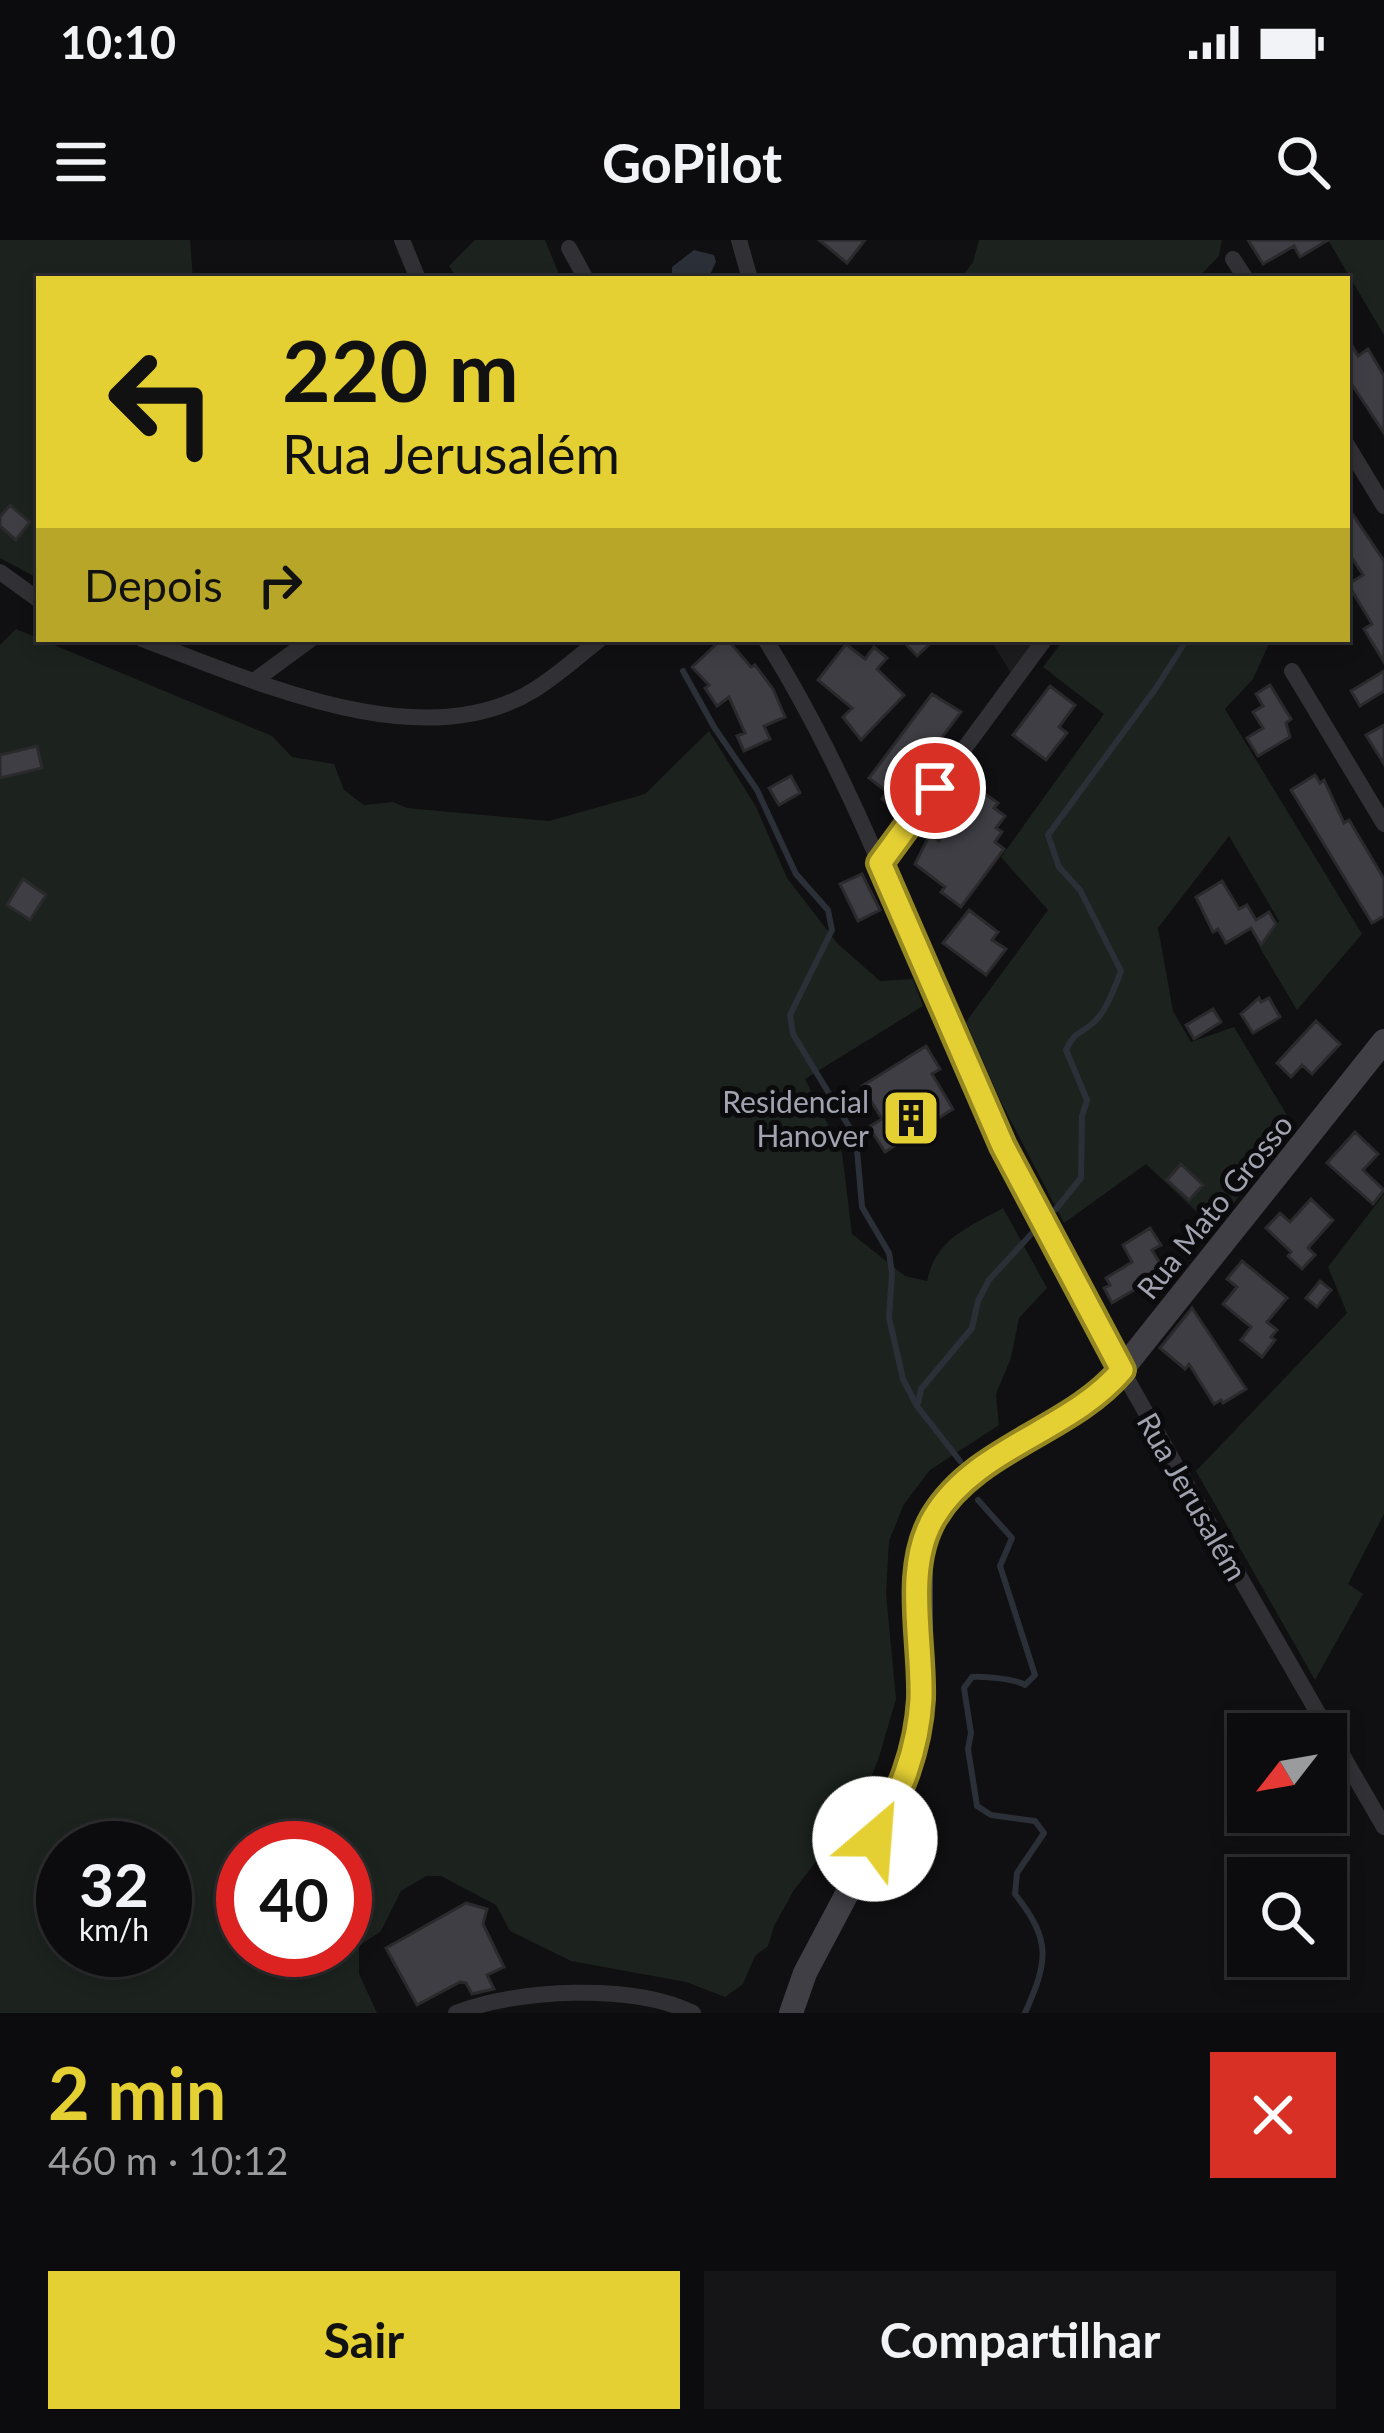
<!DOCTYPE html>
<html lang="pt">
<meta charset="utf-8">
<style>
body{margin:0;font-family:Lato,sans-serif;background:#151416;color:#f1f3f6;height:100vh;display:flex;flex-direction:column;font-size:45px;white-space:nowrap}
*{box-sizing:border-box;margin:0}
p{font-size:39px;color:#9a9b9d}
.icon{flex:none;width:66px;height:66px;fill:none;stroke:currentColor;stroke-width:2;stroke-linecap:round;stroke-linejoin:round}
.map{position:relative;height:1773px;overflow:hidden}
.side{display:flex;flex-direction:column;background:#0c0b0d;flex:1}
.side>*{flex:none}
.banner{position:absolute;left:36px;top:36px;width:1314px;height:366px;border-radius:0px;box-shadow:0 6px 18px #0003,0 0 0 3px #2c2b2e;background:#e5d033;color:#111;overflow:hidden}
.needle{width:78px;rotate:239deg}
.fabs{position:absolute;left:1227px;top:1473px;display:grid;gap:24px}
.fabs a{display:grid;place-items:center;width:120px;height:120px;border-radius:0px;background:#0c0b0d;box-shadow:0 6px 18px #0003,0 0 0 3px #2c2b2e;font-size:60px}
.speed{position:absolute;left:36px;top:1581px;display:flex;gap:24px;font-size:60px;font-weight:700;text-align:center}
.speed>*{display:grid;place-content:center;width:156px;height:156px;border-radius:50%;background:#0c0b0d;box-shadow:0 6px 18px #0003,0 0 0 3px #2c2b2e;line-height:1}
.speed small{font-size:30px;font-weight:400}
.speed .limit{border:18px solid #d22;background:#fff;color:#111}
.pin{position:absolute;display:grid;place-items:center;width:102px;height:102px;color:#fff;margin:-51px;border:6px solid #fff;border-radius:50%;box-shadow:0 3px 12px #0007}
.me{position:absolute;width:132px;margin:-66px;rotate:27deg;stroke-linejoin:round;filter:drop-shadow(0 0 9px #0008)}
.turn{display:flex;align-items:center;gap:42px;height:252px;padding:0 48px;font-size:54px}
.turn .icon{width:156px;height:156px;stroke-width:2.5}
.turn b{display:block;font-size:84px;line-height:102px}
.then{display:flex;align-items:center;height:114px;padding:0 48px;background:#0003;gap:24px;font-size:45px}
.round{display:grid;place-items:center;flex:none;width:126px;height:126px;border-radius:0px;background:#151416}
.headline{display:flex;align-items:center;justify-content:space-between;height:204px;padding:0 48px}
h1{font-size:72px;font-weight:700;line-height:90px;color:#e5d033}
.button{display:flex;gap:24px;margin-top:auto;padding:24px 48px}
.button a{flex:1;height:138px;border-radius:0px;background:#e5d033;color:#111;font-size:48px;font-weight:700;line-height:138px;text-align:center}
.button a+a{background:#151416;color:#f1f3f6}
.status{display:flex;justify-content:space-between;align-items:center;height:84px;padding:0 60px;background:#0c0b0d;direction:ltr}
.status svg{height:33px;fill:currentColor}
header{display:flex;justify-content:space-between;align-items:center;height:156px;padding:0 48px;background:#0c0b0d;font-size:54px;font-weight:700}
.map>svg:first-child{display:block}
.built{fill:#1c1b1d}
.green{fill:#1c231e;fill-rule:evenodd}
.water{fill:#2b2f37}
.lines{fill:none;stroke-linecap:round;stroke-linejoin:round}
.stream{stroke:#2b2f37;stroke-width:6}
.building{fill:#3f3e44;stroke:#2a292c;stroke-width:3}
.street{stroke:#313135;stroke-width:16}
.secondary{stroke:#3f3f45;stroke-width:24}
.route-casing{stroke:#958721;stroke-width:30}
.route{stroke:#e5d033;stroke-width:21}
.labels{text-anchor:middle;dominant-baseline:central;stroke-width:10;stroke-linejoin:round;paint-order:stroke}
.poi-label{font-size:30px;fill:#a1a3b1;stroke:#0b0a0c;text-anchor:end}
.street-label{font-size:30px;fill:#a1a3b1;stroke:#0b0a0c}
</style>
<div class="status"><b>10:10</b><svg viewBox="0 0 49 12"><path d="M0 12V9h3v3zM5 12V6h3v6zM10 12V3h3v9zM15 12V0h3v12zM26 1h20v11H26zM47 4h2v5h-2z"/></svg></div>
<header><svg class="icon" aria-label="menu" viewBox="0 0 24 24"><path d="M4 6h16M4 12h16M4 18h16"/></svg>GoPilot<svg class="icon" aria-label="search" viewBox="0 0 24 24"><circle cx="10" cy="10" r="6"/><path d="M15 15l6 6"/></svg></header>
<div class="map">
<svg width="1384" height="1773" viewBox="0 0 1384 1773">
<rect width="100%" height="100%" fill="#100f11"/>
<path class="built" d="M990 399H1036L1011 433Z"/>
<path class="green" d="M0 0H190L193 39H39V339L0 318Z
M475 0H545L561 39H458L449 26Z
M979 0H1222L1219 16 1197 39H960L973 22Z
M1328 0H1384V95Z
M16 389 272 496 292 517 334 524 344 550 364 565 393 562 407 568 549 581 645 554 709 491 756 567 787 638 837 703 880 741 913 739 923 766 805 839 842 913 852 994 905 1036 927 1041C936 999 967 988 1003 968L1047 1048 1019 1078 1011 1118 996 1154 999 1185 930 1230 904 1264 889 1301 886 1353 896 1459 879 1517 862 1562 794 1650 774 1686 768 1706 755 1716 743 1744 725 1757 686 1742 571 1721 510 1691 496 1665 441 1636H426L401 1651 381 1691 359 1706V1734L377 1773H0V405ZM63 1608H165V1710H63ZM243 1608H345V1710H243Z
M1064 399H1271L1253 439 1225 469 1362 694 1297 770 1260 708 1279 681 1229 596 1158 688 1173 771 1191 802 1234 787 1294 887 1214 988 1146 924 1064 983 999 858 966 782 1048 670 1001 617 1104 474 1043 427Z
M1384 954V1274L1348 1344 1363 1354 1315 1440 1196 1231 1347 1073 1328 1027Z"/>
<path class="water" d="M694 10 714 15 716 22 708 39H672V27Z"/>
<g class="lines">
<path class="stream" d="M683 431 714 487 757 550 796 634 828 670 832 690 790 775 793 794 856 898 862 967 889 1013 892 1033 889 1078 903 1139 917 1166 960 1221
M1056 969 1081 938 1082 876 1087 860 1066 810C1076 790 1078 796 1093 783 1106 772 1115 747 1121 731L1080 650 1059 627 1048 595 1156 448 1184 404
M918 1163 921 1149 972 1088 978 1061 989 1040 1034 991
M978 1260 1012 1298 1000 1326 1035 1435 1025 1445C1016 1439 983 1436 972 1437L964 1448 971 1493 968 1509 977 1566 991 1575 1035 1581 1044 1593 1017 1633 1015 1654C1052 1701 1048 1721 1025 1773"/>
</g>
<path class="building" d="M819 0H865L847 23Z
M1248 0H1328L1300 17 1294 6 1263 24Z
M1347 97 1358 116 1368 109 1384 136V193L1347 137Z
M10 265 30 282 16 300 0 286V277Z
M1347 266 1384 321V422L1364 389 1372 384 1348 344 1363 335 1347 310Z
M722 399H727L751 427 755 425 773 449 785 477 764 486 770 499 744 511 737 496 745 493 729 457 717 466 705 448 709 445 692 427Z
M901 399H935L917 416Z
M846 404 865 419 874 407 887 418 877 429 904 455 861 500 843 477 852 468 818 440Z
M1384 431V451L1360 466 1351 451Z
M1270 445 1291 479 1286 483 1290 497 1258 516 1247 498 1263 488 1253 472 1263 466 1256 454Z
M1050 446 1075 465 1059 487 1067 493 1046 520 1013 495Z
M932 454 961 472 924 521 928 524 917 539 921 542 899 571 882 559 887 552 869 538Z
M1384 485V524L1366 495Z
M37 506 42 528 0 538V515Z
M1315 535 1320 543 1324 540 1344 583 1349 580 1384 639V676L1372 683 1291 550Z
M791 536 800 553 779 565 769 548Z
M971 544 998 563 994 568 1005 576 996 588 1002 592 995 602 1004 609 961 667 941 652 945 647 915 624 930 594 939 601 963 570 956 565Z
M862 634 880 670 858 681 840 644Z
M23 639 46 655 30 680 7 665Z
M1222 641 1239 669 1247 665 1256 680 1269 672 1276 684 1261 705 1251 688 1226 703 1218 689 1213 692 1196 657Z
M969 670 998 692 992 700 1006 709 986 735 943 703Z
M1259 758 1261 762 1269 758 1280 777 1253 793 1241 774Z
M1213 769 1221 782 1194 799 1186 785Z
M1316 781 1340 804 1312 834 1302 825 1291 837 1277 823Z
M926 806 940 829 932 834 953 869 885 912 869 887 882 879 862 846Z
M1355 892 1378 914 1363 930 1384 950 1373 964 1327 923Z
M1181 924 1203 945 1189 960 1167 940Z
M1311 959 1333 980 1308 1008 1315 1015 1302 1029 1288 1016 1291 1012 1266 988 1280 973 1290 982Z
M1150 988 1161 1005 1152 1010 1161 1025 1157 1028 1161 1034 1112 1063 1104 1048 1110 1045 1106 1038 1132 1022 1123 1005Z
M1242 1021 1287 1058 1267 1082 1277 1090 1271 1097 1275 1100 1262 1117 1241 1100 1251 1087 1223 1064 1237 1047 1227 1039Z
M1320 1041 1331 1050 1317 1067 1306 1058Z
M1192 1068 1246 1149 1223 1163 1221 1160 1214 1164 1189 1124 1185 1129 1160 1108Z
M466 1663 487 1669 483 1684 504 1727 487 1735 494 1749 472 1754 466 1743 460 1742 417 1765 386 1708Z"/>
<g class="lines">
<path class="street" d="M402 0 418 39
M739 0 750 39
M569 8 586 39
M1233 19 1246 39
M1347 205 1384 266
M0 332 39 360
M142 399C253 440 421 520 534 450 557 436 578 417 600 399
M765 399C865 558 922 739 1003 907 1056 1016 1117 1121 1176 1226 1245 1346 1314 1467 1384 1587
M1292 431 1384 584
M254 441 311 399
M880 623 1045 399
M456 1773C517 1749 633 1743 693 1773"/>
<path class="secondary" d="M791 1773 805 1733 894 1565 912 1518 921 1463V1308L932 1281 947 1258 977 1232 1108 1147 1384 801"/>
</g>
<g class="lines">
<g class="route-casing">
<path id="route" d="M875 1599C900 1554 918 1511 921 1459 923 1401 903 1329 934 1277 976 1207 1071 1191 1122 1130L1003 906 880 623 935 548"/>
</g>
<use href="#route" class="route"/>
</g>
<defs>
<g id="building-square" transform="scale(3)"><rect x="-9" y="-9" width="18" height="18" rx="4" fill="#e5d033" stroke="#0b0a0c"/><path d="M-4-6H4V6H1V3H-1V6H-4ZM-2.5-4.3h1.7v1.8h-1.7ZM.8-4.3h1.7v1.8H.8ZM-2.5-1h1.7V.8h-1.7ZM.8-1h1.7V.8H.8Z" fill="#111"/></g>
</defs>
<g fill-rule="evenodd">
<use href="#building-square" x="911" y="878"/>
</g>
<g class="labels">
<g class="poi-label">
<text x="869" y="861">Residencial<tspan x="869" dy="34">Hanover</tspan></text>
</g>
<g class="street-label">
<text transform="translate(1214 966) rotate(-51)">Rua Mato Grosso</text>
<text transform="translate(1193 1256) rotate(60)">Rua Jerusalém</text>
</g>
</g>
</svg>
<div class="fabs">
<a><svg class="needle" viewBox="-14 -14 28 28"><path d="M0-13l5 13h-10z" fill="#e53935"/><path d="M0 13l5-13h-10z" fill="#9a9b9d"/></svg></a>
<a><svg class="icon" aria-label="search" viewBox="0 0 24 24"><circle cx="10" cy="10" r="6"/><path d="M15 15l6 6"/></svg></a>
</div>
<div class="speed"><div>32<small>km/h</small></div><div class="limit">40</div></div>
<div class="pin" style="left:935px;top:548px;background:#d93025"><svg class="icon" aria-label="arrive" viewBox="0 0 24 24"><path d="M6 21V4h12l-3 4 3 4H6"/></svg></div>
<svg class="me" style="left:875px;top:1599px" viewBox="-20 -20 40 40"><circle r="19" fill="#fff"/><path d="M0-13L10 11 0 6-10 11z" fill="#e5d033"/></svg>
<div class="banner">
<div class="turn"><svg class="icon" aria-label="left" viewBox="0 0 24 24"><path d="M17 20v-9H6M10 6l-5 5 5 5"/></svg><div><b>220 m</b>Rua Jerusalém</div></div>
<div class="then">Depois<svg class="icon" aria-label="right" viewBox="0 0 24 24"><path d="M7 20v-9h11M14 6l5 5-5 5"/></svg></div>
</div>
</div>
<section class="side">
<div class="headline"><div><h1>2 min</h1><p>460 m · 10:12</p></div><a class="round" style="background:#d93025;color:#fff"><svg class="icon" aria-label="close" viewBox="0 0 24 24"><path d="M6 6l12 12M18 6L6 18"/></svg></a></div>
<div class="button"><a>Sair</a><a>Compartilhar</a></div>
</section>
